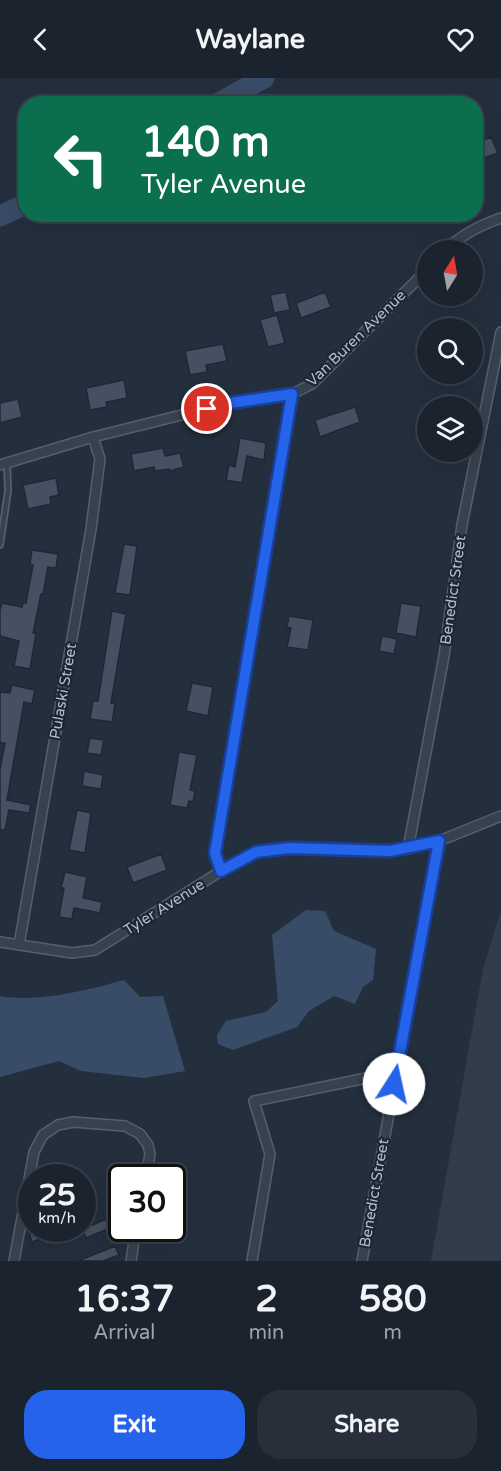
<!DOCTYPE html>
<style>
body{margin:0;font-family:"Varela Round",sans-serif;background:#282f3a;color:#f1f3f6;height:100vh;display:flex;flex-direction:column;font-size:22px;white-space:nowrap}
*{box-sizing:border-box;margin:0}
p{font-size:20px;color:#a0a4aa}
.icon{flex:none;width:33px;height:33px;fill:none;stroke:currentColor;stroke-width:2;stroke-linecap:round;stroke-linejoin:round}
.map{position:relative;height:1183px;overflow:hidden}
.details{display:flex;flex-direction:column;background:#1b232e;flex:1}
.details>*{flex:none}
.top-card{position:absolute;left:18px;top:18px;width:465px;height:126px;border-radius:24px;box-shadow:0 6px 24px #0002,0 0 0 2px #39404a;background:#0b6e4f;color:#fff;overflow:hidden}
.needle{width:39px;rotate:11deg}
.buttons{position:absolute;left:417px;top:162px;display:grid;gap:12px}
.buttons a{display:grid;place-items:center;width:66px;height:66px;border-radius:50%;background:#1b232e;box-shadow:0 6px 24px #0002,0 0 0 2px #39404a;font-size:30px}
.speed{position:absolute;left:18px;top:1086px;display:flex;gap:12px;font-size:30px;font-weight:700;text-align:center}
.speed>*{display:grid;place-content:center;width:78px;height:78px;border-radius:50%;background:#1b232e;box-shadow:0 6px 24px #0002,0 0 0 2px #39404a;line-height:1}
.speed small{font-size:15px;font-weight:400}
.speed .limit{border:3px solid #111;border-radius:9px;background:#fff;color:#111}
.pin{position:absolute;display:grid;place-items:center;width:51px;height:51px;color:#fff;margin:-26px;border:3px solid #fff;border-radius:50%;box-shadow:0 2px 6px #0007}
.me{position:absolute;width:66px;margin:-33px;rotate:10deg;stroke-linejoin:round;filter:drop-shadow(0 0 4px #0008)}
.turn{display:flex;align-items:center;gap:21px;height:126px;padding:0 24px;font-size:27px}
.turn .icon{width:78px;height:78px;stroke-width:2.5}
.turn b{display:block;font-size:42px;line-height:51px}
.eta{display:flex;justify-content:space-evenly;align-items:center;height:102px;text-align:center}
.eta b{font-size:36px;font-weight:700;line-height:42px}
.cta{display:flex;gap:12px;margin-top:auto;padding:12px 24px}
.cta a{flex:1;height:69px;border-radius:24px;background:#2563eb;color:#fff;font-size:24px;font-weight:700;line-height:69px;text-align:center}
.cta a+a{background:#282f3a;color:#f1f3f6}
header{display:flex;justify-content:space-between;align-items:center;height:78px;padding:0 24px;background:#1b232e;font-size:27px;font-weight:700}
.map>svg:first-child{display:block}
.airport{fill:#323c4b}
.water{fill:#394c67}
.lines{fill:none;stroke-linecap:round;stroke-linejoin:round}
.river{stroke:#394c67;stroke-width:21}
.building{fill:#455162;stroke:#1f2835;stroke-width:1.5}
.lane-casing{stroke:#565f6c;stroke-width:8}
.street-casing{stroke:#565f6c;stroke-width:12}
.lane{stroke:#38414e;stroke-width:4.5}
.street{stroke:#38414e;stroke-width:9}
.route-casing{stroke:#184099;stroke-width:15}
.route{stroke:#2563eb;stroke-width:10}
.labels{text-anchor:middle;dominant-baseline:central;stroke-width:4.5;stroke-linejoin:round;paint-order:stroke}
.street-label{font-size:15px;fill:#b4bcc9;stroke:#1d2633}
</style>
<header><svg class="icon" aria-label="back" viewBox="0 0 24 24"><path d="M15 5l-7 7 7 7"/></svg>Waylane<svg class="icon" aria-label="heart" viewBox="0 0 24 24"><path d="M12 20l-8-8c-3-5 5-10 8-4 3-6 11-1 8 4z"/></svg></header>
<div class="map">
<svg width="501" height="1183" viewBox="0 0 501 1183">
<rect width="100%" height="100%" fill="#242f3e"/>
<path class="airport" d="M501 832V1183H431L483 891Z"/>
<path class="water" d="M306 832 325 833 334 853 376 871 373 902 363 909 355 926 334 918 309 933 297 949 233 972 218 966 217 957 226 943 266 934 278 923 272 857Z
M124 902 140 919 163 918 185 993 144 1000 81 993 59 983 0 999V918C38 925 88 912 124 902Z"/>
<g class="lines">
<path class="river" d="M217 26 264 0
M0 138 26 126"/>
</g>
<path class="building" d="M491 59 498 75 476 83V65Z
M286 214 290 232 274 235 270 217Z
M325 214 331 229 301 240 296 225Z
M277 237 285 265 268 269 260 242Z
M223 266 227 283 206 287 207 294 190 297 185 273Z
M124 302 127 320 106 324 107 329 90 332 86 310Z
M18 321 22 339 0 345V325Z
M355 329 360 344 320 359 315 342Z
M240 360 266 365 264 382 247 378 242 405 226 402 229 387 235 389Z
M163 370 165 378 180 375 184 389 169 393V391L155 393 154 389 134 393 131 376Z
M56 400 59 417 50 419 51 426 28 431 23 407Z
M124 466 137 468 130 517 115 515Z
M32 472 58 476 56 490 48 489 43 516H41L33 555H36L30 591 14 588 19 563 0 558V532L2 525 22 529 23 525H26L33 487 30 486Z
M401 525 421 528 416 559 396 555Z
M112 533 126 536 111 625 115 626 112 644 90 641 93 623H98Z
M289 538 313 542 308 572 287 569 291 550 287 549Z
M382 558 397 561 394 576 379 573Z
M192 605 213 609 208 638 186 633Z
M12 607 35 612 32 626 24 624 7 722 31 727 29 735 9 732 5 752H0V691L5 665H0V614L10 615Z
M90 660 104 662 101 677 87 675Z
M179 674 197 677 190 712 195 713 193 724 189 723 187 730 170 727Z
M84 693 103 697 101 711 82 708Z
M77 732 91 735 85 775 69 772Z
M161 776 167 792 133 805 127 789Z
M65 794 87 799 83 820 102 824 100 835 74 830 72 841 59 839 64 810H61Z
M122 1135V1145L86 1160 82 1151Z
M42 1150H65L66 1151 32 1164 29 1155Z
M115 1168 119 1177 103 1183H78Z"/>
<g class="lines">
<g class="lane-casing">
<path id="lane" d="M0 467 8 413 7 385"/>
</g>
<g class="street-casing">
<path id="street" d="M446 172C461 157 481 147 501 140
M0 387 93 359 230 325 292 316 312 306 428 191
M408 771 444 578 462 447 501 254
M221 793 215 775 292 316
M0 864 72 875 95 872 221 793 256 774 290 770 390 773 408 771 439 763 501 738
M19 867 91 451 100 381 93 359
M14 1183 34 1074 43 1057 58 1047 73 1044 125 1048 140 1056 148 1067 150 1076 146 1100
M131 1183 136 1150
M252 1183 270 1076 254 1023 396 994
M362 1183 439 763"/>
</g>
<use href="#lane" class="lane"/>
<use href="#street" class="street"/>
</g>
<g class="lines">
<g class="route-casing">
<path id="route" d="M207 331 230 325 292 316 215 775 221 793 256 774 290 770 390 773 439 763 394 1006"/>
</g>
<use href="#route" class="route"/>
</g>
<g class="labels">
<g class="street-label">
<text transform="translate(356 260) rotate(-44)">Van Buren Avenue</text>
<text transform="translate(453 512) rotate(-82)">Benedict Street</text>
<text transform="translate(63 613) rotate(-80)">Pulaski Street</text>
<text transform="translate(164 829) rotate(-32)">Tyler Avenue</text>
<text transform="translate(374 1115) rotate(-80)">Benedict Street</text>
</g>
</g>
</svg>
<div class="buttons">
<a><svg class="needle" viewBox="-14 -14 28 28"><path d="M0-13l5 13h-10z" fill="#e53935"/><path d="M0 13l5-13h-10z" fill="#a0a4aa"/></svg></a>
<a><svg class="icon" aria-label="search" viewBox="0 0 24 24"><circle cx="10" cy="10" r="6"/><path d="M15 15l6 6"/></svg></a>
<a><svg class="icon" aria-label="layers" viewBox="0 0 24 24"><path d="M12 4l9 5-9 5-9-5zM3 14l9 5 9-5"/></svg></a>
</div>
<div class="speed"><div>25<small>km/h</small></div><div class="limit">30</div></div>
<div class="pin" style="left:207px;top:331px;background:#d93025"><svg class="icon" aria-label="arrive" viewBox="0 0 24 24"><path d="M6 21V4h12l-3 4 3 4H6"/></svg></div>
<svg class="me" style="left:394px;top:1006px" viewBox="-20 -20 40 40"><circle r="19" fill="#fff"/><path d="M0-13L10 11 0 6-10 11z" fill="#2563eb"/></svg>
<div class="top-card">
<div class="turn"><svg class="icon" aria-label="left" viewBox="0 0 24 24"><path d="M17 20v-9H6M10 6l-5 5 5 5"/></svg><div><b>140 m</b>Tyler Avenue</div></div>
</div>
</div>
<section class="details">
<div class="eta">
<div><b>16:37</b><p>Arrival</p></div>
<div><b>2</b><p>min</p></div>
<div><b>580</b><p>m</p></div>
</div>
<div class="cta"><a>Exit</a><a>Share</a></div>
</section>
